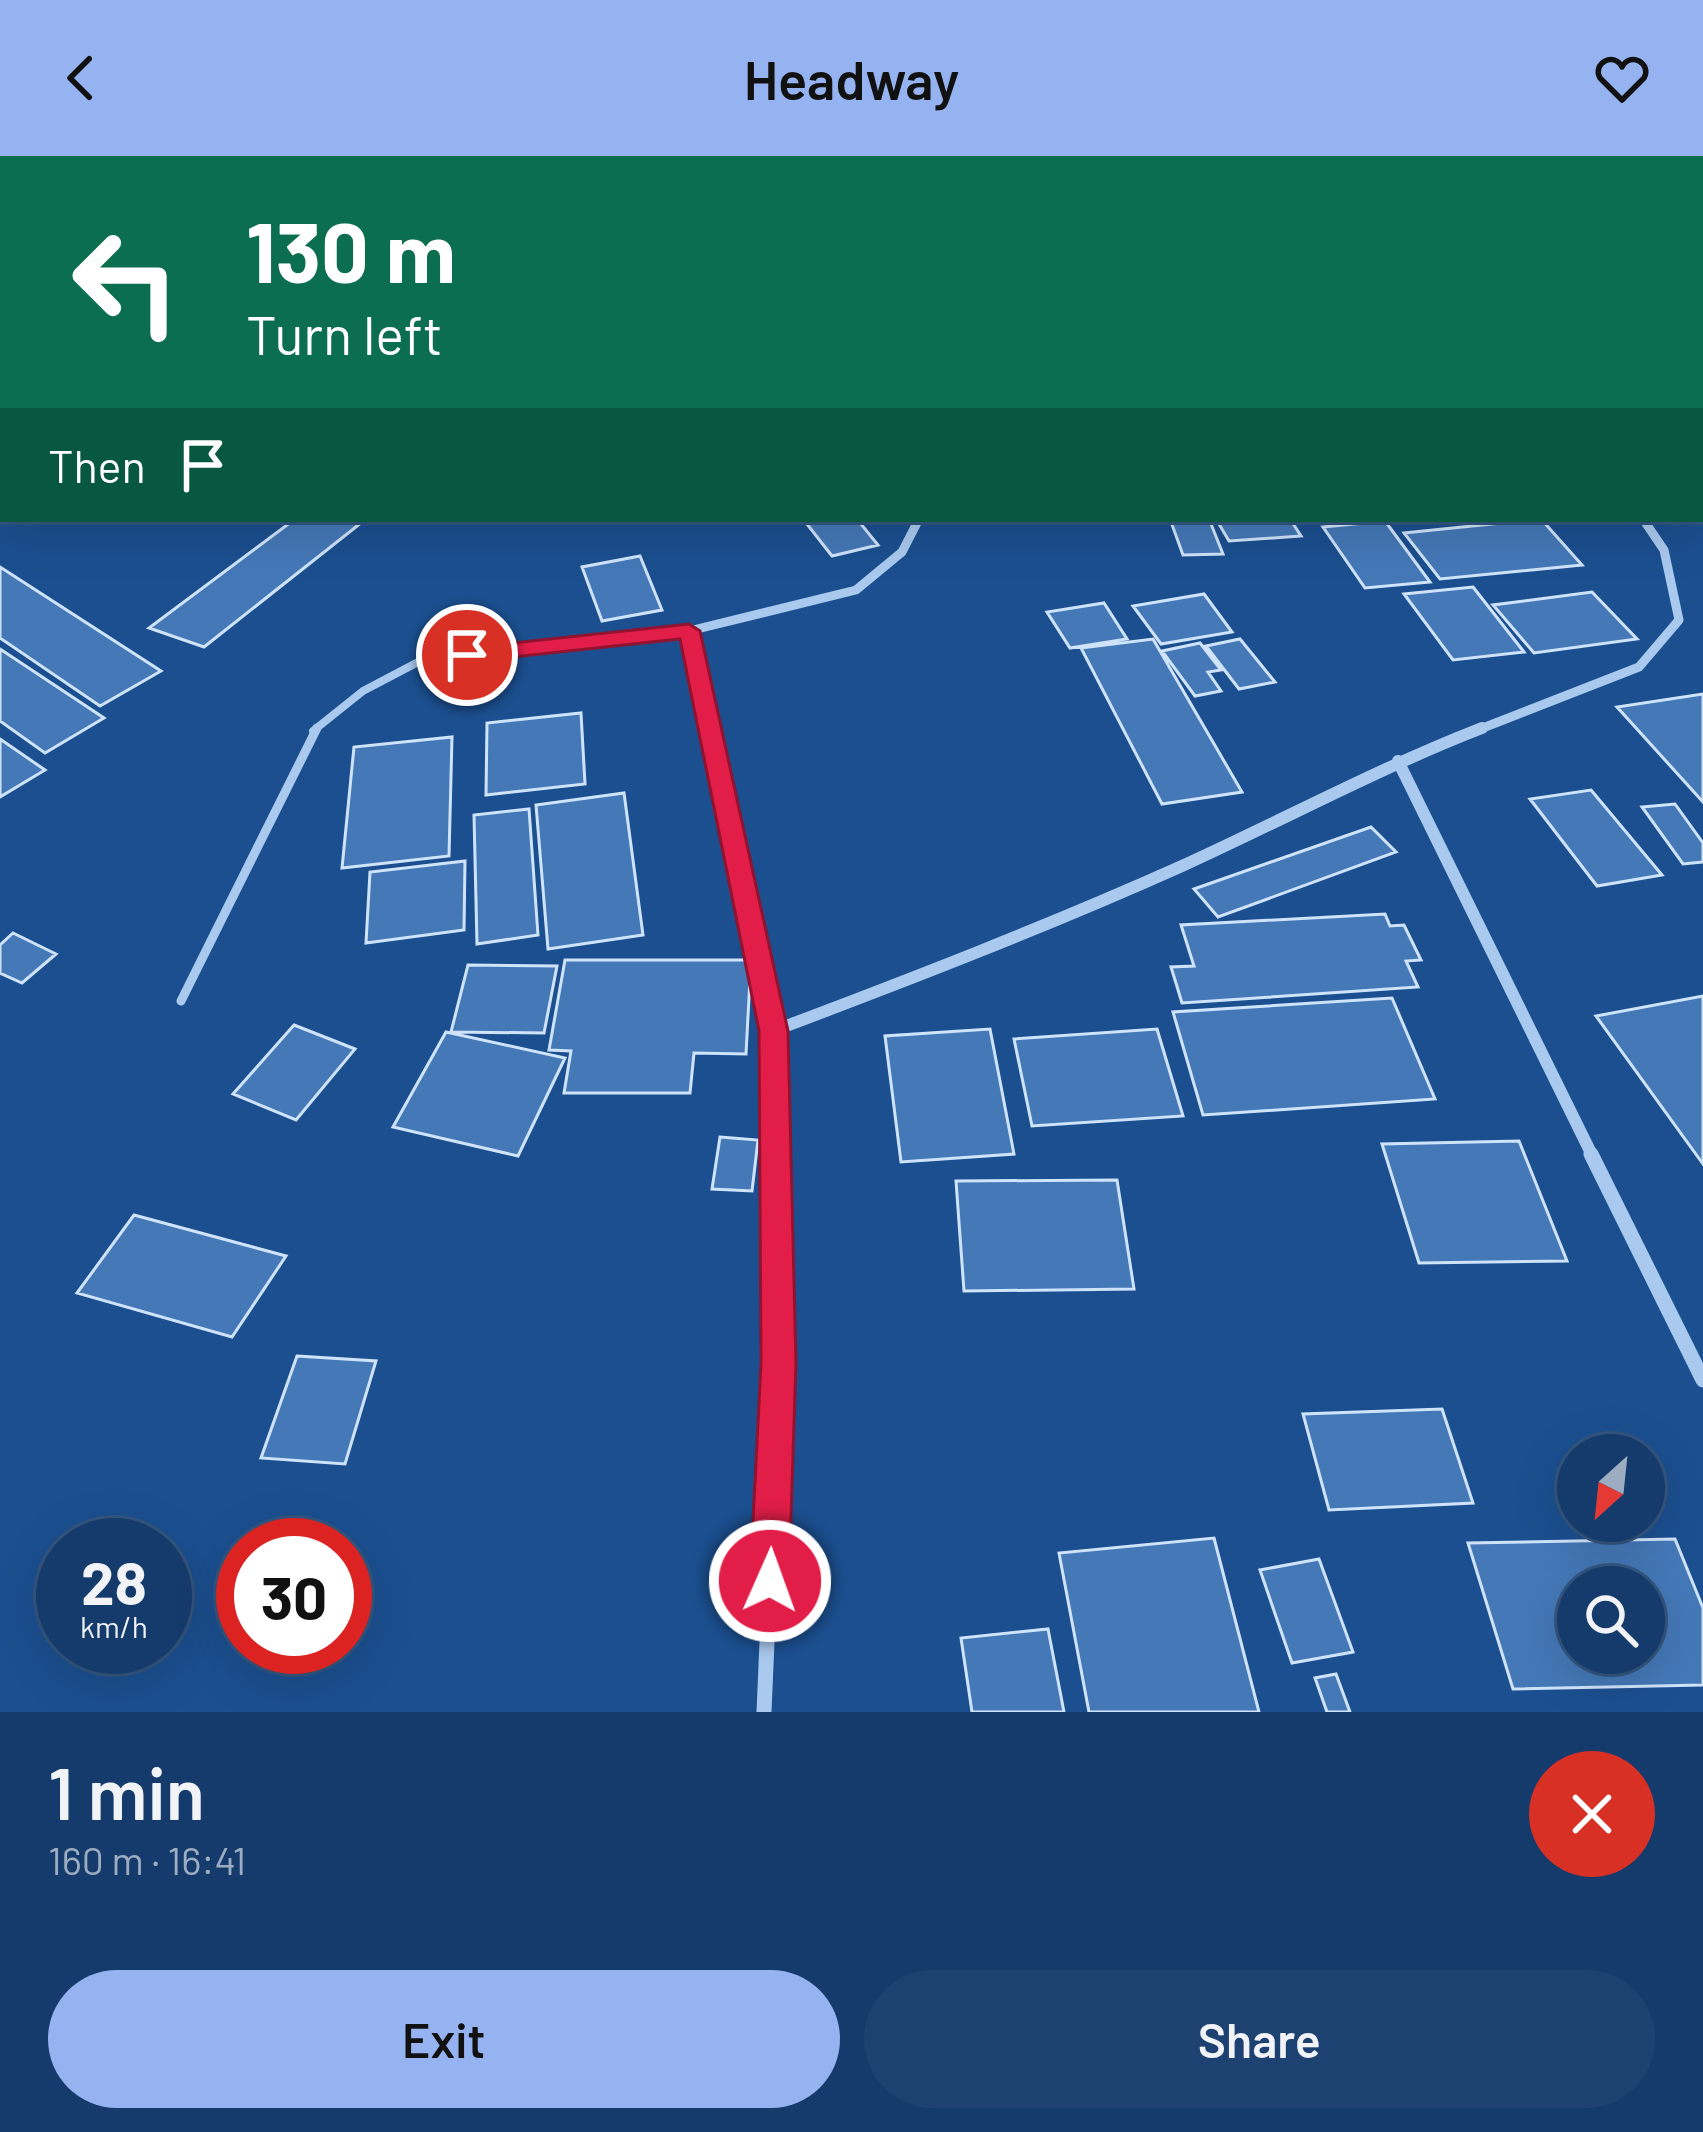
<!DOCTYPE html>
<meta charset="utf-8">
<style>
body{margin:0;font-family:Barlow,sans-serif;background:#1d4271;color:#f1f3f6;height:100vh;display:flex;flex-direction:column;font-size:45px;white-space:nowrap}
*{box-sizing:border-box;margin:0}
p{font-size:39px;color:#9dadc1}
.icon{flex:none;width:66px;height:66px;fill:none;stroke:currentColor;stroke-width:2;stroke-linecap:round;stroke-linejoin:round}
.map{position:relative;height:1556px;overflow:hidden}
.sheet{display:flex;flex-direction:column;background:#143b6b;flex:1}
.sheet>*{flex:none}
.banner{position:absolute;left:0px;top:0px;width:1704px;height:366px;box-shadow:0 12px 48px #0002,0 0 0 3px #33557e;background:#0b6e4f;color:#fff;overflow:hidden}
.needle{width:78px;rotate:207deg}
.tools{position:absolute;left:1557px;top:1278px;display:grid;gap:24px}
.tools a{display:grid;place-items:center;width:108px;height:108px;border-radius:50%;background:#143b6b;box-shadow:0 12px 48px #0002,0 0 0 3px #33557e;font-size:60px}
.speed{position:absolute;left:36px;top:1362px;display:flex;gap:24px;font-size:60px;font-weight:700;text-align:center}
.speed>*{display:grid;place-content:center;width:156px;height:156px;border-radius:50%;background:#143b6b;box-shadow:0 12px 48px #0002,0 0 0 3px #33557e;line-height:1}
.speed small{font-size:30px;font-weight:400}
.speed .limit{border:18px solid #d22;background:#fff;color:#111}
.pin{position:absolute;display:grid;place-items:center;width:102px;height:102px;color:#fff;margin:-51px;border:6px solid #fff;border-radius:50%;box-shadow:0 3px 12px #0007}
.me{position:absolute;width:132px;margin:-66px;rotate:2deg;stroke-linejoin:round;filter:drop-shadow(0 0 9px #0008)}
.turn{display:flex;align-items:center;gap:42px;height:252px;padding:0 48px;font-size:54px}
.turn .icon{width:156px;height:156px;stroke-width:2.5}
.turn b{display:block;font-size:84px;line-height:102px}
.then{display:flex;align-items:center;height:114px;padding:0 48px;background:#0003;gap:24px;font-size:45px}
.round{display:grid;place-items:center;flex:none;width:126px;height:126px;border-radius:63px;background:#1d4271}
.overview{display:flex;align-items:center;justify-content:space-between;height:204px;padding:0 48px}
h1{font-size:72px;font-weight:600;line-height:90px}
.cta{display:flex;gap:24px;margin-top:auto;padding:24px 48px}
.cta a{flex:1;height:138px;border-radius:72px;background:#95b2f1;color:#111;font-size:48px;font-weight:600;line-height:138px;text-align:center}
.cta a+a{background:#1d4271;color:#f1f3f6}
header{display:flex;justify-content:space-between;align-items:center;height:156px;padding:0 48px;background:#95b2f1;color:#111;font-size:54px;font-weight:600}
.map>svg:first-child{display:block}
.building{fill:#4478b7;stroke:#cfe3fa;stroke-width:3;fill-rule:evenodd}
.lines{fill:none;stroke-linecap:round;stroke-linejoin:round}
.lane-far1{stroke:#a9c9ee;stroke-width:8}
.lane{stroke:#a9c9ee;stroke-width:9}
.street-far3{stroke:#a9c9ee;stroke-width:8}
.street-far2{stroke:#a9c9ee;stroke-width:9}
.street-far1{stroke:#a9c9ee;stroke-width:12}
.street{stroke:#a9c9ee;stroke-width:15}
.route{fill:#e11d48;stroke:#92132f;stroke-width:3}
</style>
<header><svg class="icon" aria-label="back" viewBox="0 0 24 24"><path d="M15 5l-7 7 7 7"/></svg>Headway<svg class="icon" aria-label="heart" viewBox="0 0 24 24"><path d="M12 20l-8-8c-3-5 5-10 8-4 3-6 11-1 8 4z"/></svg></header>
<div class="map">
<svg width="1703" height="1556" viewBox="0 0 1703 1556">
<rect width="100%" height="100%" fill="#1b4f8f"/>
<path class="building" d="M635 0H790L797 3H641Z
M295 363H366L204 491 149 472Z
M803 363H857L878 389 832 400Z
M1170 363H1209L1223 398 1183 399Z
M1216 363H1290L1301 380 1229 385Z
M1541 363 1582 409 1440 423 1404 377Z
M1385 365 1430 426 1365 432 1323 371Z
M640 400 662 454 602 465 582 411Z
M0 411 161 515 100 550 0 482Z
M1473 431 1524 496 1453 504 1404 438Z
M1592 436 1637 483 1534 497 1493 449Z
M1204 438 1232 476 1161 488 1133 450Z
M1104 447 1127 483 1070 492 1047 456Z
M1153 483 1242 636 1162 648 1081 492Z
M1240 483 1275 526 1239 533 1206 490Z
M1200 487 1221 514 1208 516 1221 535 1195 540 1162 495Z
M0 493 104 562 45 597 0 565Z
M1703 538V646L1617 551Z
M581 557 585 628 486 639 487 567Z
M452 581 449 700 342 712 354 591Z
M0 583 45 614 0 641Z
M1591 634 1662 719 1597 730 1530 643Z
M624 637 643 779 548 793 536 649Z
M1675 648 1703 687V706L1683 708 1642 651Z
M529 653 538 779 477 788 474 659Z
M1371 671 1396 696 1218 761 1194 733Z
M465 705 464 774 366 787 370 716Z
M1385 758 1390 770 1404 769 1421 804 1406 805 1418 831 1182 847 1171 811 1194 810 1181 769Z
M13 777 56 798 22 827 0 817V789Z
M565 804H751L746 898 694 897 690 937H564L571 895 549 894Z
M468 809 557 810 544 877 451 876Z
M1703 840V1008L1596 860Z
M1392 842 1435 943 1203 959 1173 856Z
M294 869 355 893 296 964 233 938Z
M990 873 1014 998 901 1006 885 880Z
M1157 873 1183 960 1032 970 1014 883Z
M446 876 565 902 518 1000 393 971Z
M720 981 758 984 752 1035 712 1033Z
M1519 985 1567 1105 1419 1107 1382 988Z
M1117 1024 1134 1133 964 1135 956 1025Z
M134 1059 286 1100 232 1181 77 1137Z
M297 1200 376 1205 345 1308 261 1302Z
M1442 1253 1473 1347 1329 1354 1303 1258Z
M1214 1382 1259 1556H1089L1059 1397Z
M1675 1383 1703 1452V1529L1513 1533 1468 1387ZM1578 1431H1644V1497H1578Z
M1319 1403 1353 1496 1292 1507 1260 1414Z
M1048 1473 1064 1556H972L961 1482Z
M1336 1518 1350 1556H1327L1315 1522Z"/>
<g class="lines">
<path class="lane-far1" d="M313 575 363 535 422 504 689 475"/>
<path class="lane" d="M181 845 317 572"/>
<path class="street-far3" d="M72 3 82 0
M375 3 385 0
M1575 3 1585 0"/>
<path class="street-far2" d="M710 575 689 475 856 434 902 396 919 363
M1475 575 1639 511 1679 464 1664 394 1643 363"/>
<path class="street-far1" d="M709 572 773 875 775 1001
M1398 605 1593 1001
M773 875C911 823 1048 770 1182 710 1283 664 1379 612 1482 572"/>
<path class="street" d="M1591 998 1703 1224
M764 1556 779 1207 775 998"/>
</g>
<path class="route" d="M689 468 700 475 788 875 796 1207 789 1425 783 1439 770 1444 756 1439 750 1425 761 1207 759 875 680 483 467 506 456 499 467 492Z"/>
</svg>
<div class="tools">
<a><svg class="needle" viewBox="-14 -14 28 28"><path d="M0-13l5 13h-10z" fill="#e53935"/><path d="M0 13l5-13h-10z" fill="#9dadc1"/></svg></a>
<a><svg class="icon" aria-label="search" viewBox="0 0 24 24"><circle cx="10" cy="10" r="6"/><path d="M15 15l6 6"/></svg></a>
</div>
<div class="speed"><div>28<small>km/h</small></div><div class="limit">30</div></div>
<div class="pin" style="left:467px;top:499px;background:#d93025"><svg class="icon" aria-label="arrive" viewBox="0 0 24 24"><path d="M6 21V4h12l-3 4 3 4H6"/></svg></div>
<svg class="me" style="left:770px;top:1425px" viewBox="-20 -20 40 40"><circle r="17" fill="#e11d48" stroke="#fff" stroke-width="3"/><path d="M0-11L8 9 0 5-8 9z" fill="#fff"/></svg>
<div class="banner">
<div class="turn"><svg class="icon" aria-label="left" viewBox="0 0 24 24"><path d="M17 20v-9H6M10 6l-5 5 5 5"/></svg><div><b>130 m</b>Turn left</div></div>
<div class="then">Then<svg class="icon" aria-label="arrive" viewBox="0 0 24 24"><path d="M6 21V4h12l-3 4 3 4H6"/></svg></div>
</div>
</div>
<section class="sheet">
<div class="overview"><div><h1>1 min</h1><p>160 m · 16:41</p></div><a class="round" style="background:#d93025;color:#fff"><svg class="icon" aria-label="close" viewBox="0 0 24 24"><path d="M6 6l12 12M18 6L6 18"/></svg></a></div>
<div class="cta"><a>Exit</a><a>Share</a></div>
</section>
